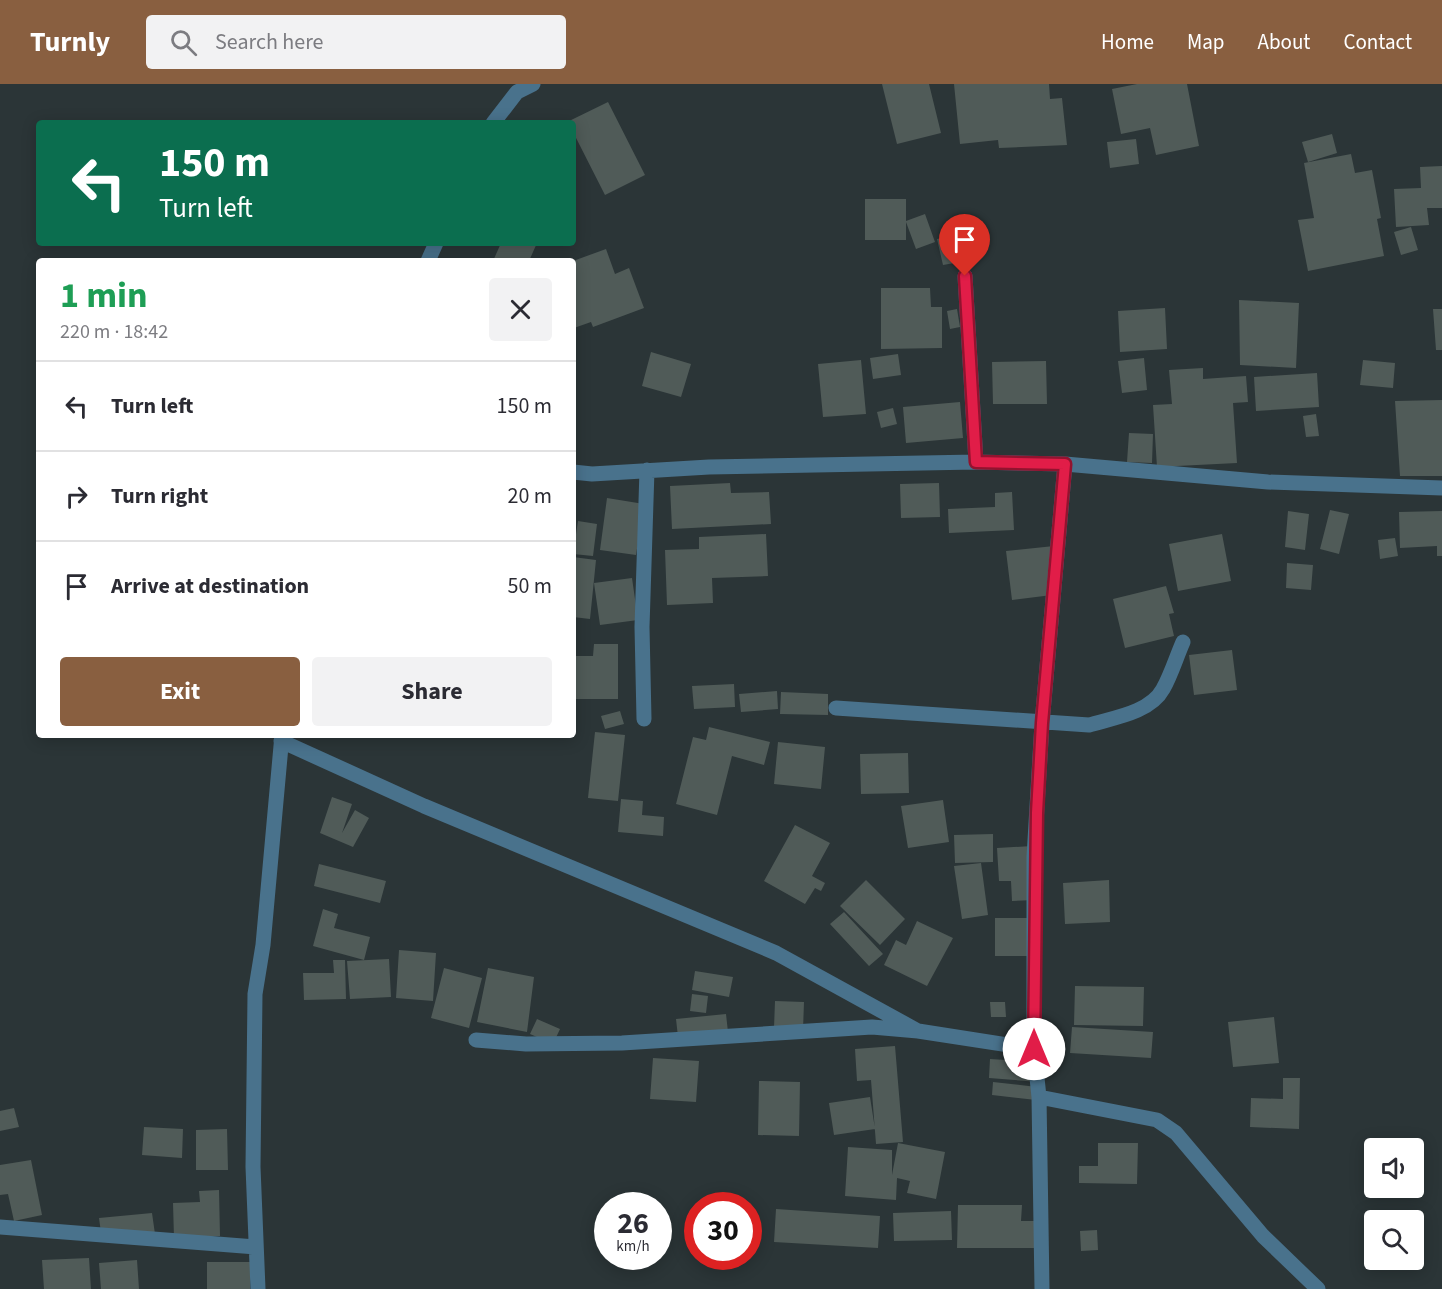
<!DOCTYPE html>
<meta charset="utf-8">
<style>
body{margin:0;font-family:"Source Sans 3",sans-serif;background:#f2f2f3;color:#2b2b33;height:100vh;display:flex;flex-direction:column;font-size:22px;white-space:nowrap}
*{box-sizing:border-box;margin:0}
p{font-size:20px;color:#7c7c81}
.icon{flex:none;width:33px;height:33px;fill:none;stroke:currentColor;stroke-width:2;stroke-linecap:round;stroke-linejoin:round}
.map{position:relative;flex:1;overflow:hidden}
.panel{position:absolute;left:36px;top:174px;width:540px;height:480px;display:flex;flex-direction:column;background:#fff;border-radius:6px;box-shadow:0 3px 15px #0003}
.panel>*{flex:none}
.top-card{position:absolute;left:36px;top:36px;width:540px;height:126px;border-radius:6px;box-shadow:0 3px 15px #0003;background:#0b6e4f;color:#fff;overflow:hidden}
.tools{position:absolute;left:1364px;top:1054px;display:grid;gap:12px}
.tools a{display:grid;place-items:center;width:60px;height:60px;border-radius:6px;background:#fff;box-shadow:0 3px 15px #0003;font-size:30px}
.speed{position:absolute;left:594px;top:1108px;display:flex;gap:12px;font-size:30px;font-weight:700;text-align:center}
.speed>*{display:grid;place-content:center;width:78px;height:78px;border-radius:50%;background:#fff;box-shadow:0 3px 15px #0003;line-height:1}
.speed small{font-size:15px;font-weight:400}
.speed .limit{border:9px solid #d22;background:#fff;color:#111}
.pin{position:absolute;display:grid;place-items:center;width:51px;height:51px;color:#fff;margin:-62px -26px;border-radius:50% 50% 50% 0;rotate:-45deg;box-shadow:0 0 6px #0007}
.pin .icon{rotate:45deg}
.me{position:absolute;width:66px;margin:-33px;rotate:0deg;stroke-linejoin:round;filter:drop-shadow(0 0 4px #0008)}
.turn{display:flex;align-items:center;gap:21px;height:126px;padding:0 24px;font-size:27px}
.turn .icon{width:78px;height:78px;stroke-width:2.5}
.turn b{display:block;font-size:42px;line-height:51px}
.round{display:grid;place-items:center;flex:none;width:63px;height:63px;border-radius:6px;background:#f2f2f3}
.summary{display:flex;align-items:center;justify-content:space-between;height:102px;padding:0 24px}
h1{font-size:36px;font-weight:700;line-height:45px;color:#1e9e55}
.action{display:flex;gap:12px;margin-top:auto;padding:12px 24px}
.action a{flex:1;height:69px;border-radius:6px;background:#895f40;color:#fff;font-size:24px;font-weight:700;line-height:69px;text-align:center}
.action a+a{background:#f2f2f3;color:#2b2b33}
ul{padding:0;list-style:none}
li{display:flex;align-items:center;gap:18px;height:90px;padding:0 24px;border-top:2px solid #e1e1e2}
li div{flex:1}
li b{display:block;font-size:22px}
li em{font-style:normal}
header{display:flex;align-items:center;gap:36px;box-sizing:border-box;height:84px;padding:0 30px;background:#895f40;color:#fff}
header strong{font-size:28px}
nav{display:flex;gap:33px;margin-inline-start:auto;font-size:21px}
.search{width:420px;height:54px;background:#f2f2f3;display:flex;align-items:center;gap:15px;box-sizing:border-box;padding:0 21px;border-radius:6px;color:#7c7c81;font-size:22px}
.map>svg:first-child{display:block}
.building{fill:#505b58}
.lines{fill:none;stroke-linecap:round;stroke-linejoin:round}
.street{stroke:#49728c;stroke-width:15}
.route-casing{stroke:#92132f;stroke-width:15}
.route{stroke:#e11d48;stroke-width:10}
</style>
<header>
<strong>Turnly</strong>
<div class="search"><svg class="icon" aria-label="search" viewBox="0 0 24 24"><circle cx="10" cy="10" r="6"/><path d="M15 15l6 6"/></svg>Search here</div>
<nav><a>Home</a><a>Map</a><a>About</a><a>Contact</a></nav>
</header>
<div class="map">
<svg width="1442" height="1205" viewBox="0 0 1442 1205">
<rect width="100%" height="100%" fill="#2b3537"/>
<path class="building" d="M882 0H929L941 49 897 60Z
M954 0H1049L1050 15 1062 14 1067 61 999 64 998 56 960 60Z
M1137 0H1187L1199 62 1156 71 1150 44 1121 50 1112 5Z
M608 18 645 91 605 111 573 48V39H565Z
M1332 50 1337 69 1308 78 1302 58Z
M1136 55 1139 80 1110 84 1107 58Z
M1351 70 1355 89 1372 86 1381 134 1377 135 1384 172 1308 187 1298 136 1314 134 1304 79Z
M1442 82V124H1427L1429 141 1396 143 1394 105 1421 104 1420 83Z
M865 115H906V137L925 130 935 158 916 165 906 138V156H865Z
M1411 143 1418 166 1401 171 1394 148Z
M960 150 966 177 943 181 937 155Z
M501 159H537L529 177H493Z
M606 165 615 190 629 184 644 224 593 243 591 238 574 244 573 177Z
M881 204H930L931 223H942V264L881 265Z
M1239 216 1299 219 1296 284 1240 281Z
M1165 224 1167 265 1120 268 1118 227Z
M957 225 960 243 950 245 947 227Z
M1433 225H1442V266H1436Z
M651 268 691 280 681 313 642 302Z
M898 270 901 291 873 295 870 274Z
M1144 274 1147 306 1122 309 1118 277Z
M861 276 866 330 823 333 818 280Z
M1363 276 1395 279 1393 304 1360 301Z
M1046 277 1047 320H993L992 278Z
M1203 284V295L1246 292 1248 318 1233 319 1237 379 1157 383 1153 321 1172 320 1169 286Z
M1317 289 1319 323 1256 327 1254 293Z
M1442 316V392H1400L1395 317Z
M960 318 963 354 906 359 903 323Z
M893 324 897 340 881 344 877 328Z
M1316 330 1319 352 1306 353 1303 332Z
M1129 349 1153 350 1152 379 1127 378Z
M730 399 731 409 769 408 771 440 672 445 670 402Z
M939 399 940 433 901 434 900 400Z
M1012 408 1014 446 949 449 948 425 995 423V409Z
M607 414 644 420 636 471 600 466Z
M1330 426 1349 430 1339 470 1320 465Z
M1288 427 1309 430 1305 466 1285 463Z
M1442 427V472H1437V462L1400 464 1399 428Z
M578 437 597 440 593 472 573 470Z
M766 450 768 492 712 494 713 519 667 521 665 466 699 465V453Z
M1222 450 1231 497 1178 507 1169 460Z
M1395 454 1398 472 1380 475 1378 456Z
M1054 462 1060 510 1012 516 1006 467Z
M573 473 596 476 590 535 573 533Z
M1287 479 1313 481 1311 506 1286 504Z
M632 494 638 536 600 541 594 499Z
M1166 502 1174 529 1169 530 1174 552 1125 564 1113 515Z
M594 560H618V615H573V572H593Z
M1232 566 1237 606 1194 611 1189 571Z
M734 600 735 623 694 625 692 602Z
M777 607 778 625 741 628 739 610Z
M781 608 828 610V631L780 630Z
M620 627 624 640 605 645 601 632Z
M709 643 770 658 764 681 732 672 717 731 676 720 693 653 706 656Z
M595 648 625 651 618 717 588 714Z
M778 658 825 663 821 705 774 700Z
M908 669 909 709 861 710 860 670Z
M332 713 352 720 342 749 355 726 369 734 353 763 320 749Z
M621 715 643 717 642 731 664 733 663 752 618 748Z
M943 716 949 758 908 764 901 722Z
M795 741 830 759 812 792 825 799 821 807 815 804 805 820 764 797Z
M993 750V778L955 779 954 751Z
M1032 762 1035 816 1012 817 1011 797H999L997 764Z
M981 779 988 831 962 835 954 782Z
M319 780 386 797 380 819 314 802Z
M866 796 905 835 880 861 840 822Z
M1109 796 1110 838 1065 840 1063 799Z
M323 825 338 830 334 844 370 853 364 876 313 862Z
M844 828 883 870 869 882 830 840Z
M995 834H1032V872H995Z
M917 837 953 854 927 902 884 881 896 856 906 861Z
M399 866 436 869 433 917 396 914Z
M389 875 391 913 350 915 347 877Z
M333 876H345L346 915 304 916 303 889H334Z
M444 884 482 894 469 944 431 934Z
M488 884 534 893 527 948 477 938Z
M695 887 733 893 729 913 692 906Z
M1075 902 1144 903 1143 942 1074 941Z
M692 910 708 912 706 929 690 927Z
M775 917 804 918 803 946 774 944Z
M990 918H1005L1006 933H991Z
M726 930 728 948 678 953 676 935Z
M1274 933 1279 979 1233 983 1228 938Z
M537 935 560 945 553 960 530 950Z
M1072 943 1153 948 1151 974 1070 969Z
M895 962 903 1058 876 1060 871 996 857 997 855 965Z
M653 974 699 977 696 1018 650 1015Z
M990 975 1040 978 1039 998 989 994Z
M1283 994H1300L1299 1045 1250 1043 1251 1014 1283 1015Z
M759 997 800 998 799 1052 758 1051Z
M993 998 1037 1003 1036 1016 992 1011Z
M870 1013 875 1045 834 1051 829 1019Z
M14 1024 19 1043 0 1047V1027Z
M144 1043 183 1045 182 1074 142 1071Z
M227 1045 228 1086H196V1046Z
M898 1059 945 1068 936 1115 907 1109 910 1097 897 1094 896 1116 845 1112 848 1063 892 1066V1091Z
M1098 1059H1138L1137 1100 1079 1099V1082H1098Z
M31 1076 42 1131 14 1137 8 1110 0 1111V1081Z
M219 1106 220 1152 174 1154 173 1119 200 1118 199 1107Z
M958 1121H1022L1021 1137H1037V1164H957Z
M776 1125 880 1132 878 1164 774 1158Z
M951 1127 952 1156 894 1157 893 1129Z
M152 1129 155 1150 102 1156 99 1134Z
M1097 1146 1098 1166 1081 1167 1080 1147Z
M89 1174 91 1205H44L42 1176Z
M137 1176 139 1205H101L99 1179Z
M207 1178H250V1205H207Z"/>
<g class="lines">
<path class="street" d="M493 39 517 8 533 0
M428 177 436 159
M965 192 976 378
M573 388 592 390 709 383 976 378 1065 380 1268 398 1442 404
M836 624 1089 641C1112 634 1150 629 1163 605 1171 591 1176 574 1183 558
M644 635 642 543 647 386
M281 657 424 722 776 869 918 947
M476 956 526 960 622 959 872 943 918 947 1034 965
M1039 1013 1157 1036 1176 1049 1263 1152 1318 1205
M0 1143 256 1163
M258 1205 253 1083 255 910 263 861 282 651
M1042 1205 1039 1013 1034 965V773L1042 639 1065 380"/>
</g>
<g class="lines">
<g class="route-casing">
<path id="route" d="M965 192 976 378 1065 380 1042 639 1037 729 1034 965"/>
</g>
<use href="#route" class="route"/>
</g>
</svg>
<div class="tools">
<a><svg class="icon" aria-label="sound" viewBox="0 0 24 24"><path d="M4 9h4l5-4v14l-5-4H4zM17 9q2 3 0 6"/></svg></a>
<a><svg class="icon" aria-label="search" viewBox="0 0 24 24"><circle cx="10" cy="10" r="6"/><path d="M15 15l6 6"/></svg></a>
</div>
<div class="speed"><div>26<small>km/h</small></div><div class="limit">30</div></div>
<div class="pin" style="left:965px;top:192px;background:#d93025"><svg class="icon" aria-label="arrive" viewBox="0 0 24 24"><path d="M6 21V4h12l-3 4 3 4H6"/></svg></div>
<svg class="me" style="left:1034px;top:965px" viewBox="-20 -20 40 40"><circle r="19" fill="#fff"/><path d="M0-13L10 11 0 6-10 11z" fill="#e11d48"/></svg>
<div class="top-card">
<div class="turn"><svg class="icon" aria-label="left" viewBox="0 0 24 24"><path d="M17 20v-9H6M10 6l-5 5 5 5"/></svg><div><b>150 m</b>Turn left</div></div>
</div>
<section class="panel">
<div class="summary"><div><h1>1 min</h1><p>220 m · 18:42</p></div><a class="round"><svg class="icon" aria-label="close" viewBox="0 0 24 24"><path d="M6 6l12 12M18 6L6 18"/></svg></a></div>
<ul>
<li><svg class="icon" aria-label="left" viewBox="0 0 24 24"><path d="M17 20v-9H6M10 6l-5 5 5 5"/></svg><div><b>Turn left</b></div><em>150 m</em></li>
<li><svg class="icon" aria-label="right" viewBox="0 0 24 24"><path d="M7 20v-9h11M14 6l5 5-5 5"/></svg><div><b>Turn right</b></div><em>20 m</em></li>
<li><svg class="icon" aria-label="arrive" viewBox="0 0 24 24"><path d="M6 21V4h12l-3 4 3 4H6"/></svg><div><b>Arrive at destination</b></div><em>50 m</em></li>
</ul>
<div class="action"><a>Exit</a><a>Share</a></div>
</section>
</div>
